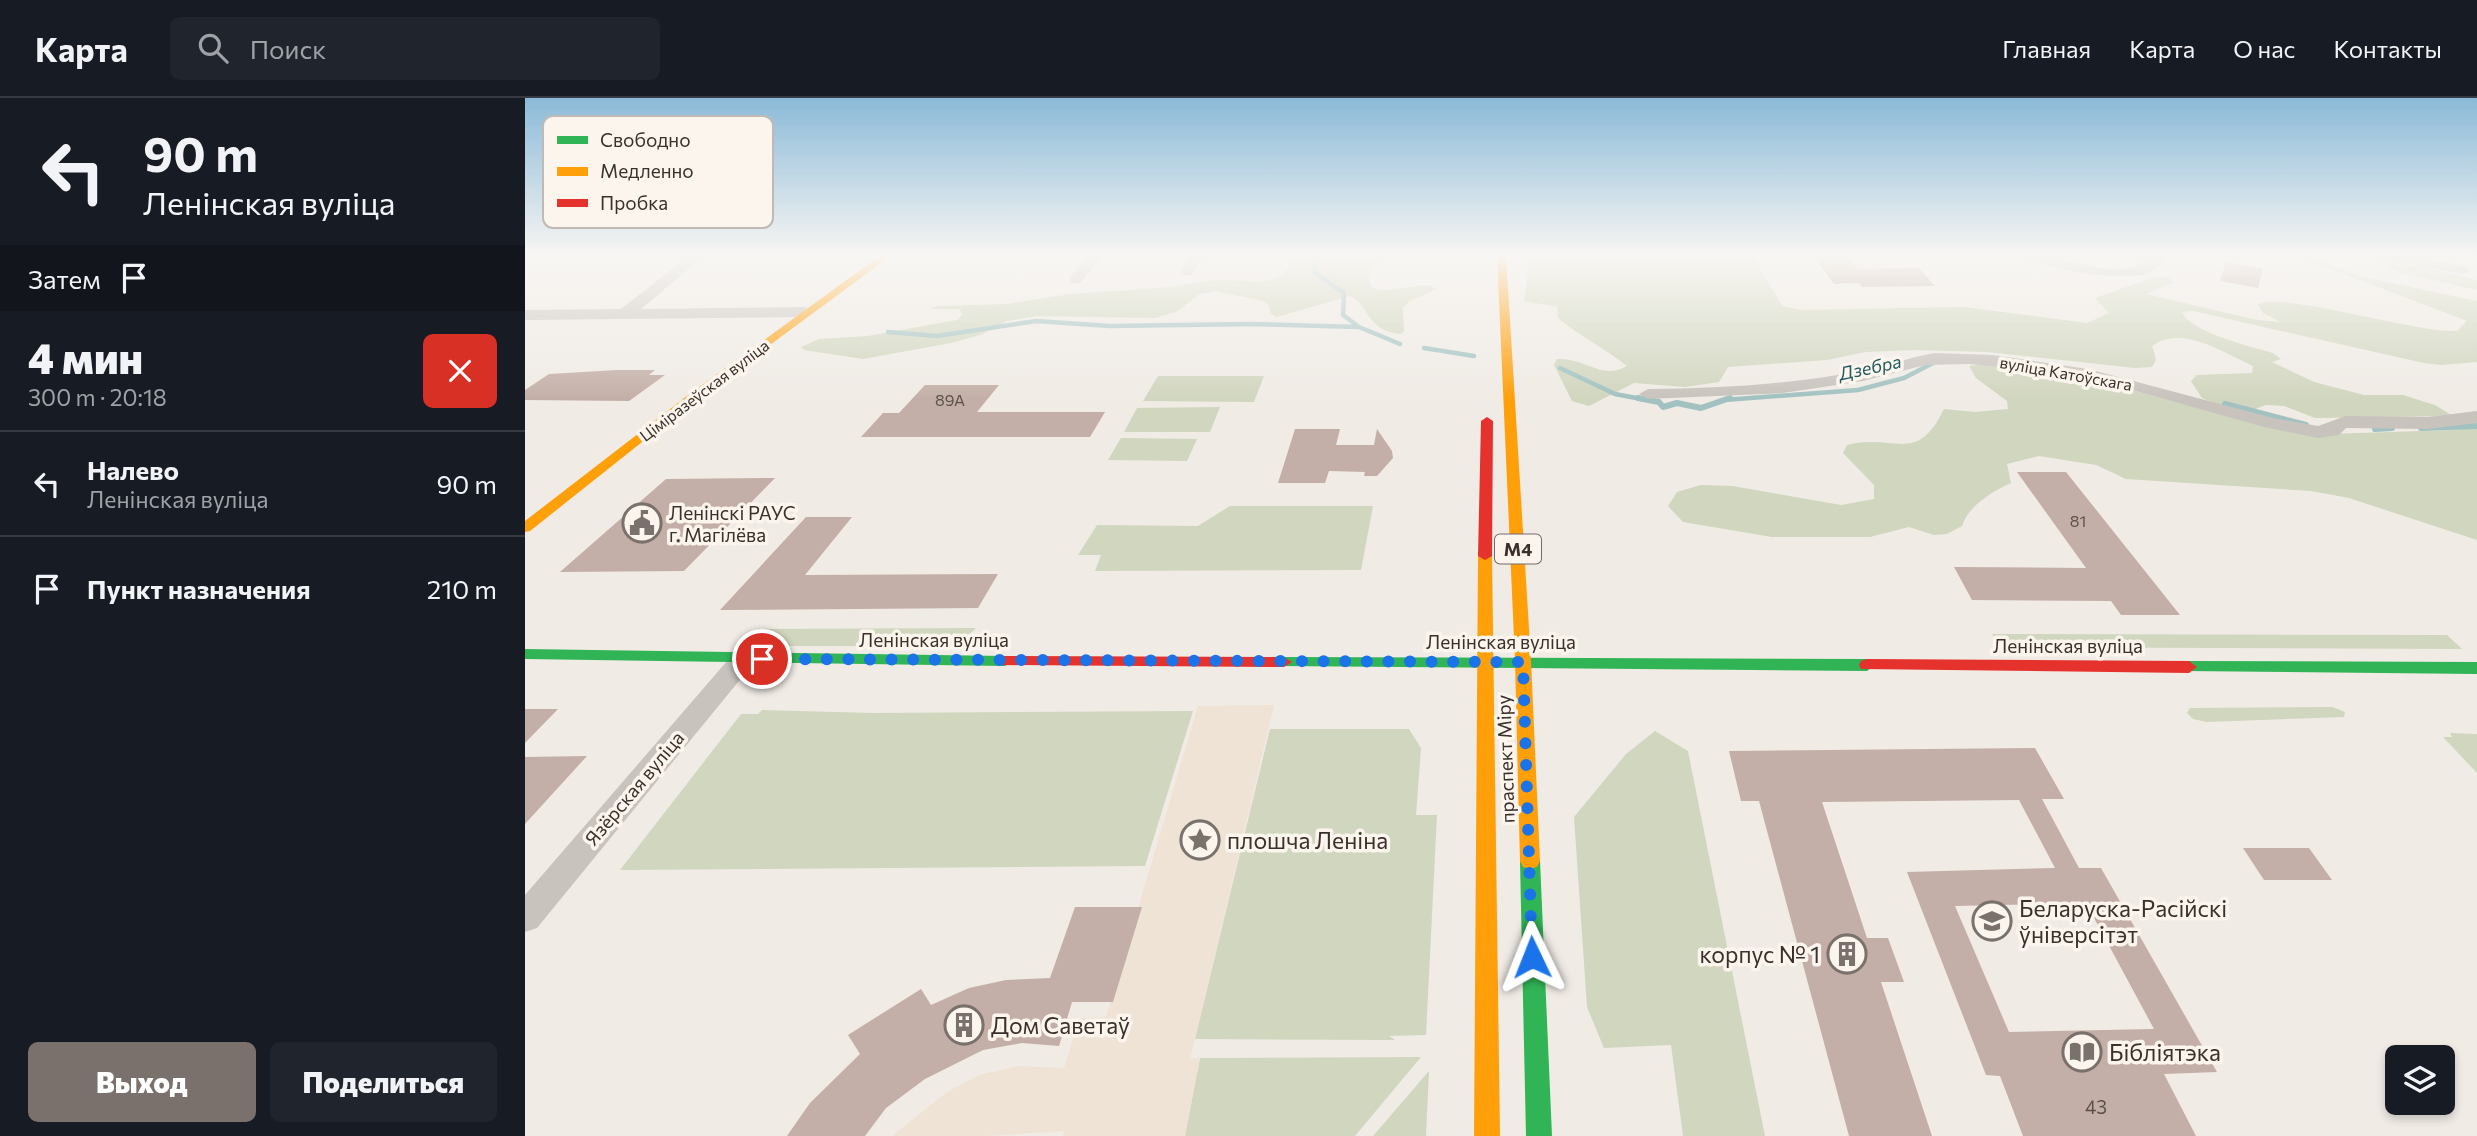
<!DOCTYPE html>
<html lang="ru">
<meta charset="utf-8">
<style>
body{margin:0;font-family:Commissioner,sans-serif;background:#20242c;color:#f1f3f6;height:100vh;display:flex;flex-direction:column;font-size:26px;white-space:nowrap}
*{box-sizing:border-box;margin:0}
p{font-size:23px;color:#9ea1a6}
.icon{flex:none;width:38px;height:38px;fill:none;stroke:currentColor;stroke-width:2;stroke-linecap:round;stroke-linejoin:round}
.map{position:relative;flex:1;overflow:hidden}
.side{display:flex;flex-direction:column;background:#171b24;width:525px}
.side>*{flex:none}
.top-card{background:#171b24;color:#f1f3f6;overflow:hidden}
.controls{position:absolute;left:1860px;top:947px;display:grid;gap:14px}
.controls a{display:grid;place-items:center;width:70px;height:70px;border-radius:10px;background:#171b24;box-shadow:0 4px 10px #0003;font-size:35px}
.pin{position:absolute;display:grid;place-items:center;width:60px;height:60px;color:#fff;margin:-30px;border:4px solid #fff;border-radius:50%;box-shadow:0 2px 7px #0007}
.me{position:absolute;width:77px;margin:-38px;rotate:358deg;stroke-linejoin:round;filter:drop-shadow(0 0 5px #0008)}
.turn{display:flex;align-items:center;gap:24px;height:147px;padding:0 28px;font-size:32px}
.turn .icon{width:91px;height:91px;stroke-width:2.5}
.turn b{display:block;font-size:49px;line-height:60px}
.then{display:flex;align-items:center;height:66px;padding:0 28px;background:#0003;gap:14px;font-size:26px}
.round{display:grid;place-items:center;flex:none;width:74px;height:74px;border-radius:10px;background:#20242c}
.head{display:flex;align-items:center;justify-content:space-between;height:119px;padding:0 28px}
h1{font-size:42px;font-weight:800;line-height:52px}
.primary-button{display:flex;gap:14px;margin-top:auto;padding:14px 28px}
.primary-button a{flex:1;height:80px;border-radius:10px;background:#7a716c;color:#fff;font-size:28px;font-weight:800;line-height:80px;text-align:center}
.primary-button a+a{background:#20242c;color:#f1f3f6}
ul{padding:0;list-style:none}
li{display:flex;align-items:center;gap:21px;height:105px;padding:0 28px;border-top:2px solid #363941}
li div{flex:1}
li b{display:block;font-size:26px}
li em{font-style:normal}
header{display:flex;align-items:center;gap:42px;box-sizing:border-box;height:98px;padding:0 35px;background:#171b24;border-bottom:2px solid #363941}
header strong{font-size:33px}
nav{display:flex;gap:38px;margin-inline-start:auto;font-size:24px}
.search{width:490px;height:63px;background:#20242c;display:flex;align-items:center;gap:18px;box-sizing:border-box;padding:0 24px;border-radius:10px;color:#9ea1a6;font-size:26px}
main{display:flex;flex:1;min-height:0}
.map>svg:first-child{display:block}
.green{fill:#d1d6bf}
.plaza{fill:#eee3d5}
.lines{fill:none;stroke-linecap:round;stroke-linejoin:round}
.stream-far1{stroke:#a1c2c1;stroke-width:4.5}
.stream{stroke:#a1c2c1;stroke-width:6}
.building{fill:#c3afa7;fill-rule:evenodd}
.street{fill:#c9c3be;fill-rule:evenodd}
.fast{fill:#30b455;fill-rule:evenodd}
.slow{fill:#ff9f0a;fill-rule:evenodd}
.jam{fill:#e5322d;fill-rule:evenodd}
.route{stroke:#1a73e8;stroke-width:12;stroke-dasharray:0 21.6}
.labels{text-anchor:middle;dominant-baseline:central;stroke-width:7;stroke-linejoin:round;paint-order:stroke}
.far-street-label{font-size:16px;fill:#3b302b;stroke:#fbf5ee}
.number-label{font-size:16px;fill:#5d504a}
.far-water-label{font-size:18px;font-style:italic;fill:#1f5a5e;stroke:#fbf5ee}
.shield{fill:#fbf5ee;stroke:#756b66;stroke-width:2}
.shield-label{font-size:18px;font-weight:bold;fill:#3b302b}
.poi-label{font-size:19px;fill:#3b302b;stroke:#fbf5ee;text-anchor:start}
.street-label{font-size:19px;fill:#3b302b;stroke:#fbf5ee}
.near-number-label{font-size:19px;fill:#5d504a}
.near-poi-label{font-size:23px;fill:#3b302b;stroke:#fbf5ee;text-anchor:start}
.key{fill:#fbf5ee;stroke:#c1bab4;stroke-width:2}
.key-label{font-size:19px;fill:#3b302b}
</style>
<header>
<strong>Карта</strong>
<div class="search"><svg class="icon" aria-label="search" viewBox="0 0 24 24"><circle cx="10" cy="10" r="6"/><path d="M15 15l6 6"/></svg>Поиск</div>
<nav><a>Главная</a><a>Карта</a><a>О нас</a><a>Контакты</a></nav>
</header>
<main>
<section class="side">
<div class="top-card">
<div class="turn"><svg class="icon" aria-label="left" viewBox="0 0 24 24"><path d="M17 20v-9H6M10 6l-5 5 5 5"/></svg><div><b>90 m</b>Ленінская вуліца</div></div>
<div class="then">Затем<svg class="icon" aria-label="arrive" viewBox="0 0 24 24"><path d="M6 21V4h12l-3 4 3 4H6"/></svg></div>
</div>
<div class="head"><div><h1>4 мин</h1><p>300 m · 20:18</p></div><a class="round" style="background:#d93025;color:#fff"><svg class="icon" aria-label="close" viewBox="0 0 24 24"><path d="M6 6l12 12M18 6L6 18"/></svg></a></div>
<ul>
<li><svg class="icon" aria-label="left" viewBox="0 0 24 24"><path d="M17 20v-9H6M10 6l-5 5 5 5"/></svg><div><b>Налево</b><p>Ленінская вуліца</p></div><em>90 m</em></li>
<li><svg class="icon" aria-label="arrive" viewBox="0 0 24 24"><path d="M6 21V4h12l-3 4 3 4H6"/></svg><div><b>Пункт назначения</b></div><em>210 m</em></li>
</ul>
<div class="primary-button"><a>Выход</a><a>Поделиться</a></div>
</section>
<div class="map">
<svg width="1952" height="1038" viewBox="0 0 1952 1038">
<rect width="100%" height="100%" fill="#f0ebe5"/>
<path class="green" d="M759 157H864L844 172C837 211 894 178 912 191L885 203 878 210 879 233 876 236C841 233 846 209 825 198L752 219 746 216 744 207 735 202 689 193 675 196 651 214 630 220 512 218 482 223 455 237 426 245 338 261 279 252 276 249 294 241 343 238 432 222 437 217 435 211H406L412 208 482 206 546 196 645 189 690 182 741 183 757 178 763 170V159Z
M1002 157H1227L1257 208 1276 212 1439 209 1562 225 1584 215 1570 200 1630 179H1644L1649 184 1621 196 1732 222 1756 224 1738 215 1733 207C1753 192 1894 236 1932 233L1942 223 1782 162H1793L1838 179 1952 203V264L1916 267 1899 265 1668 213 1657 214C1665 234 1727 249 1748 255L1756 261 1747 264 1789 284 1839 297H1878L1910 307 1928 318 1790 320 1759 308 1741 307 1725 313 1699 310 1677 300 1666 283 1672 277 1727 275 1728 268C1699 255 1657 226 1627 248L1631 262 1627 269 1610 270 1462 254 1390 252 1340 254 1302 262 1203 269 1194 284 1160 289 1109 285 1064 308 1047 303 1029 267 1032 261C1060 259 1077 283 1102 268 1080 250 1054 238 1033 220L1032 209 999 203 1004 167Z
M1861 164 1882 165 1952 182V192L1874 174 1864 170Z
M1459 266 1577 284 1697 316 1802 336 1930 332 1952 328V442L1824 400 1786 393 1601 381 1571 367 1514 358 1482 366 1486 385C1468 393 1443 408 1437 428L1422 436 1409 437 1384 429 1345 439H1247L1158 424 1143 408 1152 394 1176 387 1207 388 1316 407 1349 401V387L1318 355 1322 347C1371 335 1391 368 1419 311L1450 314 1483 311 1482 303 1451 280 1444 268Z
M633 278H739L729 304 618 303Z
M695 309 685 334H599L612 310Z
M596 340 672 341 662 363 583 362Z
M705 408H848L836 472 570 473 576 457H553L572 427 673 428Z
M451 530 433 548H217L232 531Z
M1467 536 1922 537 1937 551 1475 549Z
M1808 609 1820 614 1819 619 1682 624 1668 621 1662 615 1665 610Z
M237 612 348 615 668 613 620 768 95 772 216 616H233Z
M745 631H884L896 650 891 717H912L901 937 864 938 870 942 670 941Z
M1130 633 1163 653 1240 1038H1158L1146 947 1079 950 1062 909 1049 719 1101 656Z
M1925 635 1952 636V675L1918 639H1927Z
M896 959 830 1038H660L675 960Z
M904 973 901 1038H848Z"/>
<path class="plaza" d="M749 607 665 961 675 960 660 1038H538L539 1033 462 1038H367L422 994 454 977 494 968 539 970 555 920 581 919 673 608Z"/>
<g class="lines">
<path class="stream-far1" d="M793 157 789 161 790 175 819 195 818 217 834 229 875 246
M363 234 412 238 511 223 585 228 727 226 834 229
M899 250 949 258
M1035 270 1090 296 1122 302
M1199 302 1333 292 1379 280 1408 265"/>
<path class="stream" d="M1113 300 1134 304 1138 309 1152 305 1176 310 1205 300
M1700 306 1781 327
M1896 330 1952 328
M1850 331 1867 330"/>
</g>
<path class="building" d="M1288 157H1321L1333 171 1394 170 1410 188 1337 189 1334 185 1309 186Z
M1701 164 1738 171 1733 190 1695 183Z
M92 272H130L124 277H140L104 303 0 302V292L24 276Z
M400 287H474L452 314H580L565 339H336L358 315H374Z
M770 331H815L811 347H849L852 331 867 353 868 360 852 378H839L840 374 804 373 800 385H753Z
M1492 374H1541L1655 517H1596L1586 503 1447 502 1429 469 1561 470Z
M250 380 159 473 35 474 141 381Z
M281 419H327L280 477 473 476 453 510 195 512Z
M0 611H33L0 645Z
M1510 650 1539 701H1517L1554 770H1576L1692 974 1639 976 1671 1038H1498L1475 978 1461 977 1382 774 1530 770 1494 702 1297 704 1342 840H1363L1379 884H1356L1407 1038H1324L1234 703H1216L1204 653ZM1561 805 1629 931 1484 934 1430 808Z
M62 658 0 726V659Z
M1718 750H1784L1807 782H1739Z
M550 809H617L588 904H547L534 948 497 945 458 952 400 981 361 1010 340 1038H262L285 1005 335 956 323 937 396 891 406 907 444 890 481 882 525 880Z"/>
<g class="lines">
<path class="street" d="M165 157H180L116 211 280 209 288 214 280 219 0 222V212L96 211Z
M565 157H579L555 185H545V179Z
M665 157H679L667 177H657L655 174Z
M1501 157C1540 155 1597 190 1628 157H1643C1638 164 1632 172 1623 175 1601 184 1518 172 1501 157Z
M1848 157H1878L1939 168 1946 172 1939 176 1855 161Z
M1410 255 1468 257 1563 271 1748 320 1793 328 1821 318 1903 319 1952 313V325L1903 331 1821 330 1814 337 1793 340 1739 329 1586 286 1516 273 1444 266 1400 267 1338 283 1258 295 1123 301 1114 296 1123 291C1195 291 1266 286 1337 273 1362 268 1385 259 1410 255Z
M218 553 227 555 231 561 227 567 12 830 0 834V797L209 555Z"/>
<path class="fast" d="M0 551 480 558 488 563 480 568 0 561Z
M759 559 1342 561 1350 567 1342 573 753 568 751 564Z
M1664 563 1952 564V576L1658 573 1656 569 1658 565Z
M1005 755 1012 757 1015 763 1027 1038H1001L995 763 998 757Z"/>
<path class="slow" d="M356 157H367L170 302 5 433 0 434V423L162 298Z
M972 157H981L1006 563 1015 763 1012 769 1005 771 998 769 995 763 990 563Z
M960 454 967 458 975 1038H949L953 458Z"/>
<path class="jam" d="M962 319 968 323 967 458 960 462 953 458 956 323Z
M480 558 759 559 767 564 759 569 474 567 472 563 474 559Z
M1342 561 1664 563 1672 569 1664 575 1336 571 1334 567 1336 563Z"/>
</g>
<linearGradient id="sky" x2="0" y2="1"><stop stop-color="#8bbad8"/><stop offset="0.52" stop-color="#f8f6f3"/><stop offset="1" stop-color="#f8f6f3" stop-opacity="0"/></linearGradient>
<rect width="1952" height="302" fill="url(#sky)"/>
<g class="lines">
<path class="route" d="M237 561 998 564 1007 859"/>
</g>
<defs>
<g id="civic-ring" transform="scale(2.0125)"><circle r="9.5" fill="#fbf5ee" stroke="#7a716c" stroke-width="1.5"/><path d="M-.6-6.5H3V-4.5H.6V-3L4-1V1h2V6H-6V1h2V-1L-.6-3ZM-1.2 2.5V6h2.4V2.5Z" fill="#7a716c"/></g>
<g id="sight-ring" transform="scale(2.0125)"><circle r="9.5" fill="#fbf5ee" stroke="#7a716c" stroke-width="1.5"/><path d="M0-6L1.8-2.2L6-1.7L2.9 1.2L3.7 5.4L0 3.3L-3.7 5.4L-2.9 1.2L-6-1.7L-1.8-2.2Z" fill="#7a716c"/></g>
<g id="university-ring" transform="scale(2.0125)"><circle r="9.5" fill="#fbf5ee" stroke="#7a716c" stroke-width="1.5"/><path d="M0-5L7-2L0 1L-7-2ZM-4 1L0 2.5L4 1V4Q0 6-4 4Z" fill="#7a716c"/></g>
<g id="building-ring" transform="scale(2.0125)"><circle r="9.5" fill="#fbf5ee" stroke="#7a716c" stroke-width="1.5"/><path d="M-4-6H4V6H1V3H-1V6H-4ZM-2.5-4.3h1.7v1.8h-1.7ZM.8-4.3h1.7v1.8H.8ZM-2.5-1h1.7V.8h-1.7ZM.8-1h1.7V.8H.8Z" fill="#7a716c"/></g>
<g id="library-ring" transform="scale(2.0125)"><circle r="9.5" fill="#fbf5ee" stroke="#7a716c" stroke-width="1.5"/><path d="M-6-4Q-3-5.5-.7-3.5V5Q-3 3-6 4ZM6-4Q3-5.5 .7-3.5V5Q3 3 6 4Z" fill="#7a716c"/></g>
</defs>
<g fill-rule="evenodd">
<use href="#civic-ring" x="117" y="425"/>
<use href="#sight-ring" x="675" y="742"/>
<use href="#university-ring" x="1467" y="823"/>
<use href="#building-ring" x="1322" y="856"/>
<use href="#building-ring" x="439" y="927"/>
<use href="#library-ring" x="1557" y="954"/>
</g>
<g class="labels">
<g class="far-street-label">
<text transform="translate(1541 275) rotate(10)">вуліца Катоўскага</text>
<text transform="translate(179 292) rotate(-37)">Ціміразеўская вуліца</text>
</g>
<g class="number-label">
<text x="425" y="301">89А</text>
<text x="1553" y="422">81</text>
</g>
<g class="far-water-label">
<text transform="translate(1345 269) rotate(-12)">Дзебра</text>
</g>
<rect class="shield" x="970" y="436.5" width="46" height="29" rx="5"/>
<g class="shield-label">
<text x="993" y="451">М4</text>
</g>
<g class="poi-label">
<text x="144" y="414">Ленінскі РАУС<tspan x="144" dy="22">г. Магілёва</tspan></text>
</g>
<g class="street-label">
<text x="409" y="541">Ленінская вуліца</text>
<text x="976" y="543">Ленінская вуліца</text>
<text x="1543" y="547">Ленінская вуліца</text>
<text transform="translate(980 661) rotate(-92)">праспект Міру</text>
<text transform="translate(109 690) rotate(-50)">Язёрская вуліца</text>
</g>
<g class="near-number-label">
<text x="1571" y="1008">43</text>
</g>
<g class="near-poi-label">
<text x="702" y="742">плошча Леніна</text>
<text x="1494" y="810">Беларуска-Расійскі<tspan x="1494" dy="26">ўніверсітэт</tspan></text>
<text x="1295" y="856" text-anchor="end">корпус № 1</text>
<text x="466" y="927">Дом Саветаў</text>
<text x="1584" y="954">Бібліятэка</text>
</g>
</g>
<rect x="18" y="18" width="230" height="112" rx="10" class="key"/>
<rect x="32" y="38" width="31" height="8" fill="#30b455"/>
<rect x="32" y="69" width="31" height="9" fill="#ff9f0a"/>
<rect x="32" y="101" width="31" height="8" fill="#e5322d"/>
<g class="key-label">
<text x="75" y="49">Свободно</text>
<text x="75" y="80">Медленно</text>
<text x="75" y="112">Пробка</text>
</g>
</svg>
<div class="controls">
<a><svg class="icon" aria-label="layers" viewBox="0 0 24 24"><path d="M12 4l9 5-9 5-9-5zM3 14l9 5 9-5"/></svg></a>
</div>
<div class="pin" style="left:237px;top:561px;background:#d93025"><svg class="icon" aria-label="arrive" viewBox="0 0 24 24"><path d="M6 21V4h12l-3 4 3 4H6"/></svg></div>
<svg class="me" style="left:1007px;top:859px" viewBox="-20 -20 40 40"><path d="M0-17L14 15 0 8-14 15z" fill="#1a73e8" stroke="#fff" stroke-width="4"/></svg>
</div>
</main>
